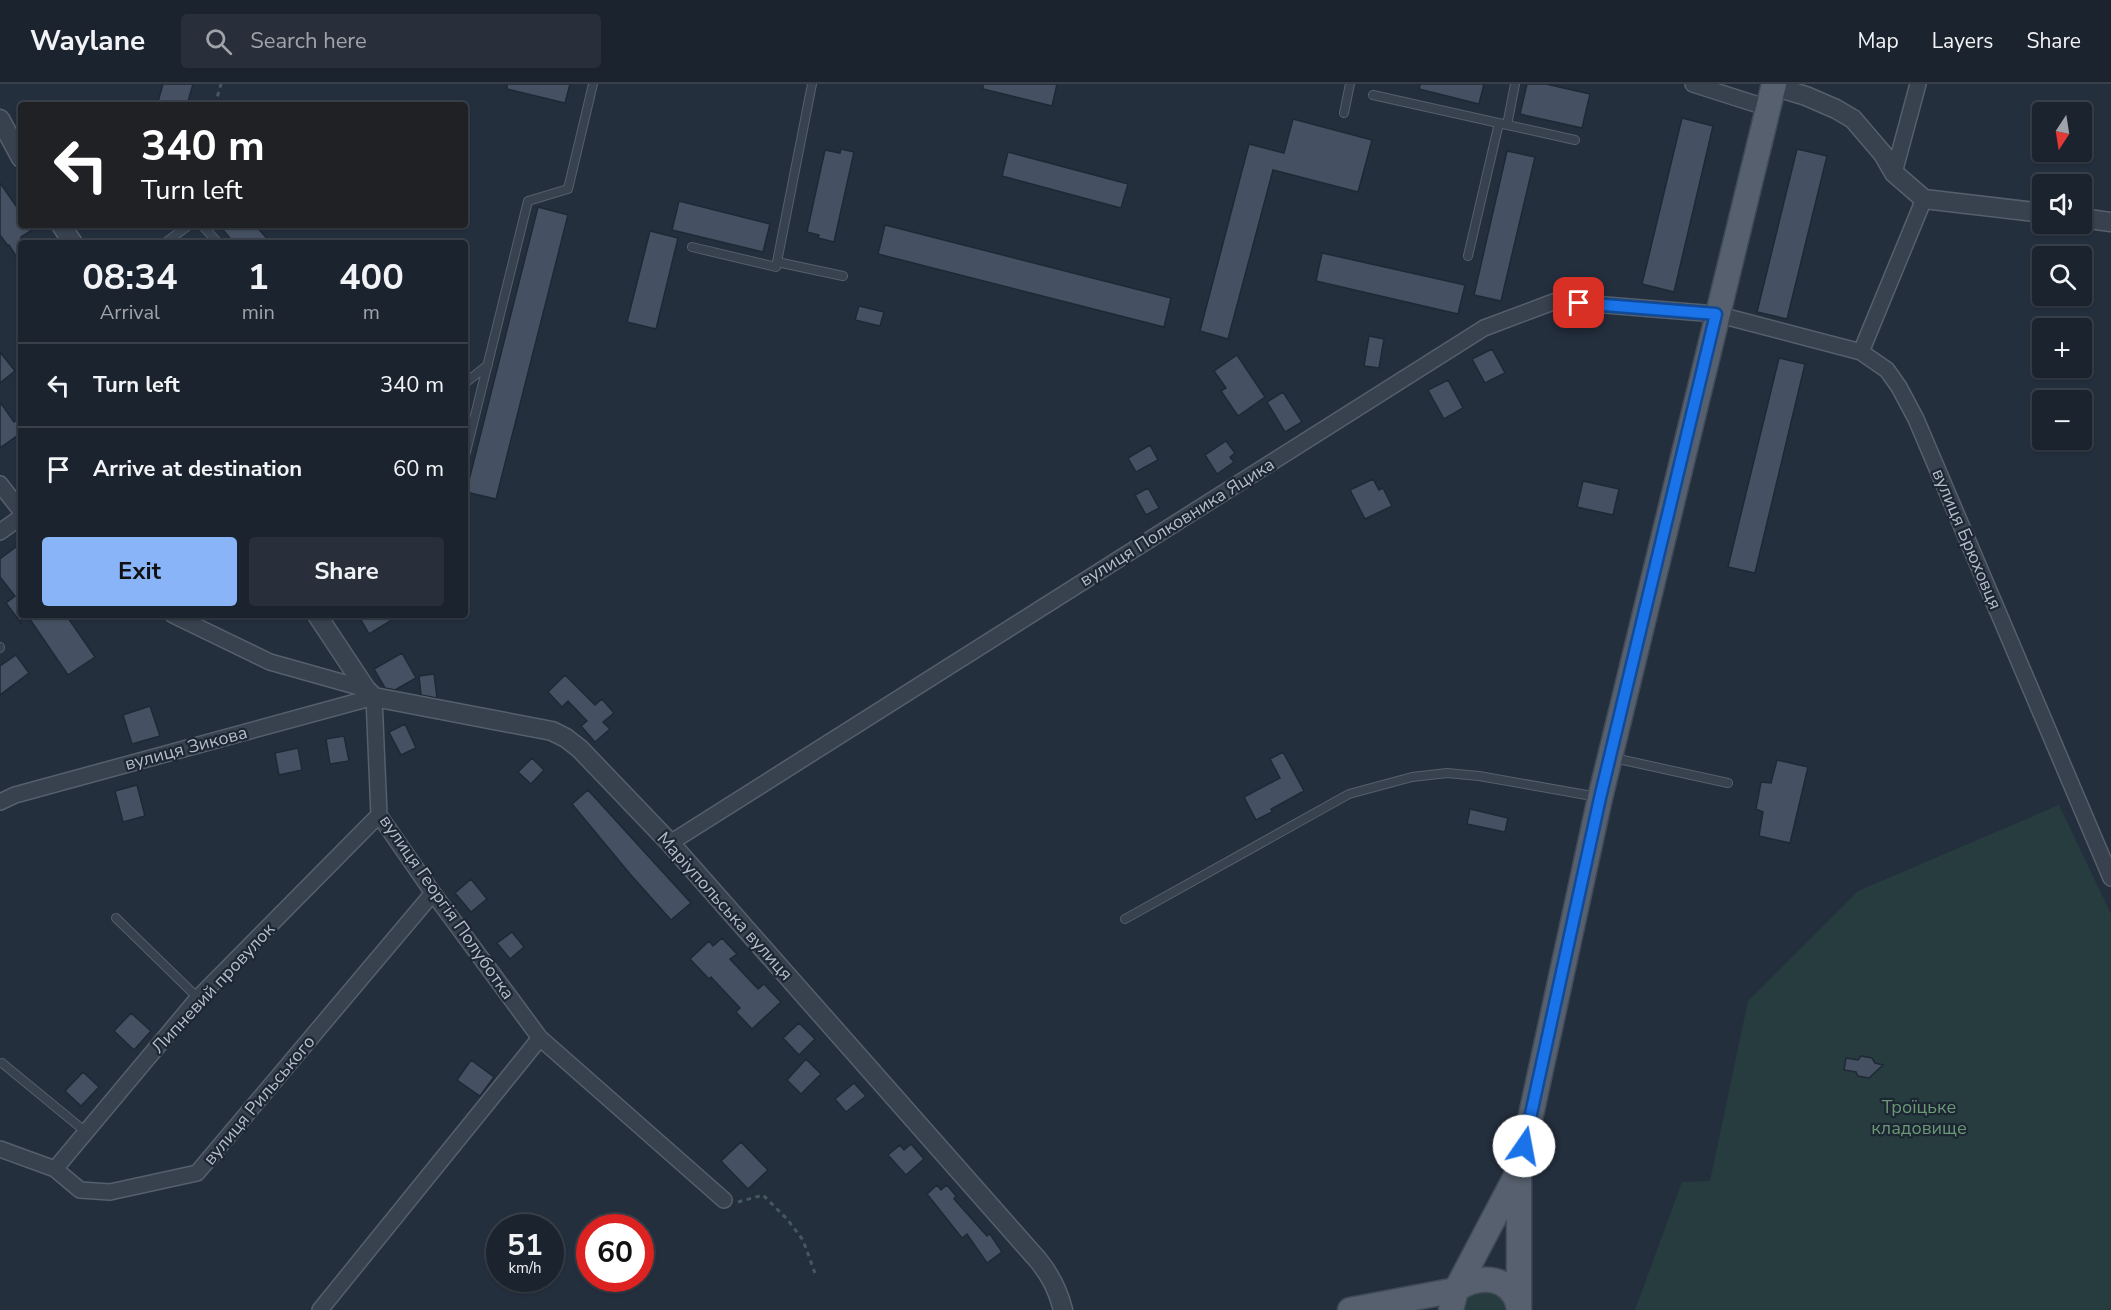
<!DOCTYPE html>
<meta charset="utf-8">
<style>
body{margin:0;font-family:"Nunito Sans",sans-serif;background:#282f3a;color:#f1f3f6;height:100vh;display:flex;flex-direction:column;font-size:22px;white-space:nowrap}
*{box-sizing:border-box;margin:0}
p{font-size:20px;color:#a0a4aa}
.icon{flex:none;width:33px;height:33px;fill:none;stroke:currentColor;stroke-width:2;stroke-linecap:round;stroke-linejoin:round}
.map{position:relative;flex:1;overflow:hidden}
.panel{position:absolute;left:18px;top:156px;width:450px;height:378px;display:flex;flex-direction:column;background:#1b232e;border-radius:6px;box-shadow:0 2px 4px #0004,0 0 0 2px #39404a}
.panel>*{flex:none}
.guide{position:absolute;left:18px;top:18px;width:450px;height:126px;border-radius:6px;box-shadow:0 2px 4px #0004,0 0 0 2px #39404a;background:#202124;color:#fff;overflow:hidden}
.needle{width:39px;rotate:192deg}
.tools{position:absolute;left:2032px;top:18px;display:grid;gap:12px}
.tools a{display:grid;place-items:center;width:60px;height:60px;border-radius:6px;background:#1b232e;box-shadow:0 2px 4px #0004,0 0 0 2px #39404a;font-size:30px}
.speed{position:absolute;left:486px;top:1130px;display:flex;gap:12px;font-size:30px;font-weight:700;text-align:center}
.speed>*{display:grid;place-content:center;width:78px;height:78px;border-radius:50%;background:#1b232e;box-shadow:0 2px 4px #0004,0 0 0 2px #39404a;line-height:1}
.speed small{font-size:15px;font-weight:400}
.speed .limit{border:9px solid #d22;background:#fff;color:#111}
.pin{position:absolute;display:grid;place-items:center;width:51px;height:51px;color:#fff;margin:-26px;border-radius:12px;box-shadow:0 3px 9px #0006}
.me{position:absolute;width:66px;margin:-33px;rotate:12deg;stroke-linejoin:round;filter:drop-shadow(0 0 4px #0008)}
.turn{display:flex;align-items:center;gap:21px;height:126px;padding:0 24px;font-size:27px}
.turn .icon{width:78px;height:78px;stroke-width:2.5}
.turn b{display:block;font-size:42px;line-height:51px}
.eta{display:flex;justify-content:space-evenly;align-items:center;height:102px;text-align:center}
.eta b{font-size:36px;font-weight:700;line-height:42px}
.primary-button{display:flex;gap:12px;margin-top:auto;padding:12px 24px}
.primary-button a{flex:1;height:69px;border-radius:6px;background:#8ab4f8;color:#111;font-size:24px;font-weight:700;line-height:69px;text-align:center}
.primary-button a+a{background:#282f3a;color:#f1f3f6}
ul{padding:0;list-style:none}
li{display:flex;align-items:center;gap:18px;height:84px;padding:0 24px;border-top:2px solid #39404a}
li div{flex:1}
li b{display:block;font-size:22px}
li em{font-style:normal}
header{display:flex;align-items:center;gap:36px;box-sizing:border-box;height:84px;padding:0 30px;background:#1b232e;border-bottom:2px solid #39404a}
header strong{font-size:28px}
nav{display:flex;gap:33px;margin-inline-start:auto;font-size:21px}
.search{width:420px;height:54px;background:#282f3a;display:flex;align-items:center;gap:15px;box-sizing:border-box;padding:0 21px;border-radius:6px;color:#a0a4aa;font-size:22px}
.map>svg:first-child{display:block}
.green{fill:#263c3f}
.building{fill:#455162;stroke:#1f2835;stroke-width:1.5}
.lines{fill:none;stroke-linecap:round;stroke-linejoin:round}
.service-casing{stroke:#565f6c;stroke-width:10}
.minor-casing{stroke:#565f6c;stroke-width:18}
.tertiary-casing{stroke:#565f6c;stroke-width:21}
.primary-casing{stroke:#414a57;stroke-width:27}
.path{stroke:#44595c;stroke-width:3;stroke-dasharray:4.5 4.5;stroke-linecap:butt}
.service{stroke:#38414e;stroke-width:8}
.minor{stroke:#38414e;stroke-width:15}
.tertiary{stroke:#38414e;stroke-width:18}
.primary{stroke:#56606e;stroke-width:24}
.route-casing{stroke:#114b97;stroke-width:15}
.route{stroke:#1a73e8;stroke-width:10}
.labels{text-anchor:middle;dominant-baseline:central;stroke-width:4.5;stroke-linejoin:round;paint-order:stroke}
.street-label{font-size:18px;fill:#b4bcc9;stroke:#1d2633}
.park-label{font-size:18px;fill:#6b9a76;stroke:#1d2633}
</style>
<header>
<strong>Waylane</strong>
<div class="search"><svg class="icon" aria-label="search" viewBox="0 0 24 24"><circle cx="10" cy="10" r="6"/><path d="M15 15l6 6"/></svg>Search here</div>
<nav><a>Map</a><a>Layers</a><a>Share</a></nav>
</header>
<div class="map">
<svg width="2111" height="1226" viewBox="0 0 2111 1226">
<rect width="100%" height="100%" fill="#242f3e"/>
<path class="green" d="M2059 721 2111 830V1226H1635L1682 1098 1710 1097 1748 917 1858 807Z
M1493 1207 1504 1216 1508 1226H1459L1460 1221 1470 1208Z"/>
<path class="building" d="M163 0H193L187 21H157Z
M507 0H570L565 19 507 5Z
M983 0H1057L1052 22 983 5Z
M1420 0H1484L1479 20 1419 5Z
M1527 0H1546L1590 10 1582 44 1520 30Z
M1682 34 1713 42 1674 208 1642 200Z
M1293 35 1372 56 1358 108 1273 86 1228 255 1200 247 1249 60 1284 69Z
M841 65 854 68 834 158 818 154 819 151 807 148 825 66 840 69Z
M1797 65 1827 72 1787 235 1757 228Z
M1507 67 1535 73 1501 217 1474 211Z
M1008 68 1128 100 1121 124 1002 92Z
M0 99 21 129V141H40L21 153V180L9 161 8 162 0 151Z
M679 117 770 140 763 168 672 146Z
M538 123 568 131 496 415 466 408Z
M219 141H255L271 159H234Z
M885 141 1171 214 1164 243 878 170Z
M650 147 678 154 656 245 627 238Z
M1322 169 1465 201 1458 230 1316 197Z
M859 222 884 228 880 242 855 236Z
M1369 252 1384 255 1379 284 1364 282Z
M1492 265 1505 289 1485 299 1472 275Z
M0 268 15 287 0 299Z
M1237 271 1265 313 1238 332 1221 307 1226 304 1214 287Z
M1779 274 1805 280 1755 489 1728 483Z
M1448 296 1463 324 1444 335 1428 306Z
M1283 308 1302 338 1285 348 1267 318Z
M0 318 14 338 21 333V349L0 364Z
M1226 357 1235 369 1230 373 1234 378 1217 390 1205 371Z
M1150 361 1158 376 1136 388 1128 374Z
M1373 395 1379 406 1383 404 1392 422 1365 435 1350 406Z
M1583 397 1619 405 1613 431 1577 423Z
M1148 404 1159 424 1146 431 1135 411Z
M21 459V539L6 519 15 512 0 493V475Z
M27 531H66L95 573 68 591Z
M358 531H400L369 550Z
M402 569 416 594 395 606 385 604 374 585Z
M16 571 29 589 0 611V582Z
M434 590 437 614 421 611 419 592Z
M565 591 595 621 602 615 614 629 603 638 610 645 595 658 581 642 587 637 568 617 562 623 548 608Z
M150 622 160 652 132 660 123 631Z
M405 640 416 664 401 671 389 648Z
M344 652 349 677 330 680 326 655Z
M298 664 302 686 279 691 275 669Z
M1283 668 1304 707 1271 725 1272 728 1256 736 1244 713 1280 694 1270 675Z
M532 674 544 686 531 700 518 688Z
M1777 676 1808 683 1790 759 1759 752 1763 728 1756 725 1761 698 1771 699Z
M137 701 145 732 123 738 115 707Z
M588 706 691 819 671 836 630 790 572 720Z
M1470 725 1508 734 1505 748 1467 740Z
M471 795 487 815 471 828 455 809Z
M512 848 524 863 510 875 497 859Z
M722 854 737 870 730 875 758 905 764 900 781 918 752 945 736 928 740 924 711 893 709 895 690 875 709 857 713 862Z
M131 929 151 947 134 966 114 947Z
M799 939 815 955 799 971 783 954Z
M1861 972 1872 974 1875 979 1883 981 1869 994 1858 992 1856 988 1844 986 1846 974 1858 976Z
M806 975 821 990 801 1010 787 996Z
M471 976 494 993 480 1012 457 996Z
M83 988 99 1003 81 1022 65 1007Z
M854 999 866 1012 846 1028 835 1015Z
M741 1058 768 1086 748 1105 721 1077Z
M911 1060 924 1075 906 1091 888 1071 900 1061 904 1066Z
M937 1101 941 1106 947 1101 956 1112 954 1115 987 1152 990 1150 1002 1168 987 1179 967 1150 962 1154 927 1110Z"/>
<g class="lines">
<g class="service-casing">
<path id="service" d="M1373 11 1575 56
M1344 29 1350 0
M1507 41 1515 0
M202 141 218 159
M165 159 189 141
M692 163 776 183 812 0
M1468 172 1499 39
M777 178 843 192
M465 299 488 281
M465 372 528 117 568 105 593 0
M0 563V564
M1614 674 1728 699
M116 834 198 914
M1125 835 1349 710 1412 693 1447 689 1479 692 1598 713
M2 979 86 1048"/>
</g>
<g class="minor-casing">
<path id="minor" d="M1693 0 1768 24
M1894 89 1918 0
M1861 268 1924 115
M0 400 21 427
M0 448 21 433
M173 531 270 578 366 605
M0 718 15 711 374 613 379 731 433 809 540 954 724 1116
M670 759 1484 244 1556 217 1716 230 1861 268 1887 286 1899 303 1916 335 2111 794
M0 1065 55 1085 80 1106 110 1108 197 1089 433 809
M55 1085 198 914 379 731
M320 1226 540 954"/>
</g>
<g class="tertiary-casing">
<path id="tertiary" d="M1773 2 1806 12 1836 25 1853 35 1883 70 1894 89 1924 115 2043 129
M0 35 21 74
M2082 134 2111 138
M61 141 73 159
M317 531 366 605 374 613 552 647 566 654 580 665 670 759 1038 1176C1051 1192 1058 1206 1063 1226"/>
</g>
<g class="primary-casing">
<path id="primary" d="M1519 1225V1086L1600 714 1774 0
M1350 1226 1456 1206C1473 1193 1501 1190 1514 1211 1517 1215 1518 1221 1519 1225
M1451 1226 1456 1206 1517 1090"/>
</g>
<path class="path" d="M215 21 221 0
M738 1118 763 1111 787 1135 803 1156 816 1192"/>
<use href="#service" class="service"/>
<use href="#minor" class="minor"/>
<use href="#tertiary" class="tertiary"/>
<use href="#primary" class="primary"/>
</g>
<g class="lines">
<g class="route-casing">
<path id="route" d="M1524 1062 1600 714 1716 230 1579 219"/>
</g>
<use href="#route" class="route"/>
</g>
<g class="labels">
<g class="street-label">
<text transform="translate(1177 438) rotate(-32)">вулиця Полковника Яцика</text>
<text transform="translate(1967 455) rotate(67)">вулиця Брюховця</text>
<text transform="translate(186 664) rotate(-15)">вулиця Зикова</text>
<text transform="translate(725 822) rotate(48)">Маріупольська вулиця</text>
<text transform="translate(447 823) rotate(55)">вулиця Георгія Полуботка</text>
<text transform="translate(213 904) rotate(-47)">Липневий провулок</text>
<text transform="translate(259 1016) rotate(-50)">вулиця Рильського</text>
</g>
<g class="park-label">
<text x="1919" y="1023">Троїцьке<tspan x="1919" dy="21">кладовище</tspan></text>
</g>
</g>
</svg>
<div class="tools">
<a><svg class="needle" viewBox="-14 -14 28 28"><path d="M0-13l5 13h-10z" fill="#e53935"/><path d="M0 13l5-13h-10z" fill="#a0a4aa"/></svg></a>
<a><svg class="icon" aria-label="sound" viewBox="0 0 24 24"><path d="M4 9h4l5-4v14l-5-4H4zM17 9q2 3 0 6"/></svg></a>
<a><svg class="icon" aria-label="search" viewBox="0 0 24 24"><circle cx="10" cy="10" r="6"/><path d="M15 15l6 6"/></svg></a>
<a>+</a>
<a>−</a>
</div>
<div class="speed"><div>51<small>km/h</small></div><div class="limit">60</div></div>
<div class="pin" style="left:1579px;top:219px;background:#d93025"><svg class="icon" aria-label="arrive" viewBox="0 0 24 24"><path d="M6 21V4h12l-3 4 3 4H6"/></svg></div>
<svg class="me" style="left:1524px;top:1062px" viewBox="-20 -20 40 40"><circle r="19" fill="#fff"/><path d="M0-13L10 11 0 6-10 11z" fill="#1a73e8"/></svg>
<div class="guide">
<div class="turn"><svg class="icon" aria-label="left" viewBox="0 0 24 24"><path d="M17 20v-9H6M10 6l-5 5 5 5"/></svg><div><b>340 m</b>Turn left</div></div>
</div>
<section class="panel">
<div class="eta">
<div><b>08:34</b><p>Arrival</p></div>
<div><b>1</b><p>min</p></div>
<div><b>400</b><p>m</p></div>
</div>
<ul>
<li><svg class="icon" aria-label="left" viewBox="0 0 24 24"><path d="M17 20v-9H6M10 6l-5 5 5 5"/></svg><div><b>Turn left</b></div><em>340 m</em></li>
<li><svg class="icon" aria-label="arrive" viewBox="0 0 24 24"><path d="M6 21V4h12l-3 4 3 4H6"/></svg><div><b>Arrive at destination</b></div><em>60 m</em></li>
</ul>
<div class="primary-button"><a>Exit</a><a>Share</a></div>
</section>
</div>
